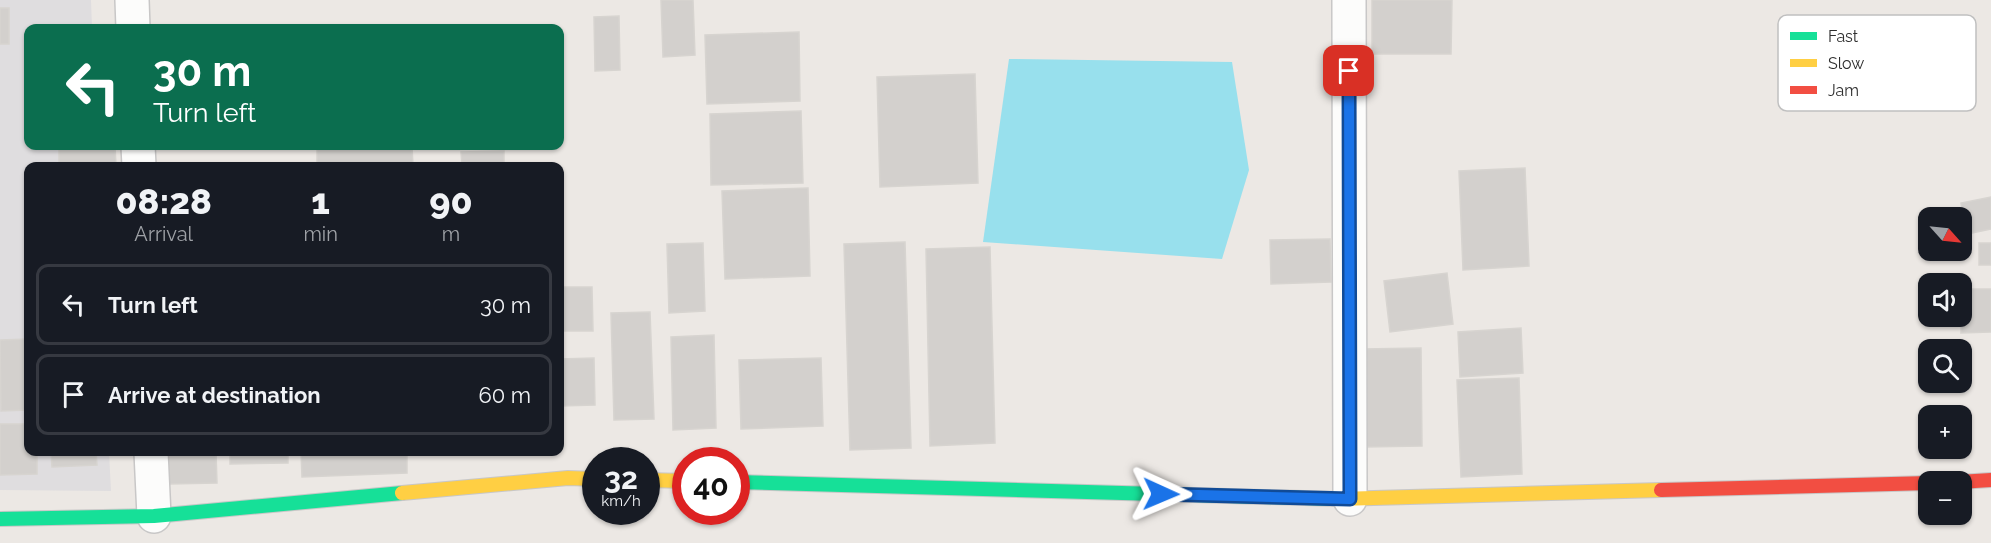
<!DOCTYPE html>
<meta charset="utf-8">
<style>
body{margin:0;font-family:Raleway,sans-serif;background:#242831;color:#f1f3f6;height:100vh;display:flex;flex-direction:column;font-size:22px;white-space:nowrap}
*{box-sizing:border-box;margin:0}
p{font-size:20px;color:#9ea1a6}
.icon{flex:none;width:33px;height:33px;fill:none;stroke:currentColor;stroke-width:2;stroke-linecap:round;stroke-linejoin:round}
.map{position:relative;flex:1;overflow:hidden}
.panel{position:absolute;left:24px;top:162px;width:540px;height:294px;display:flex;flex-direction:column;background:#171b24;border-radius:12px;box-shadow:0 2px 4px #0004}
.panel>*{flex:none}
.hud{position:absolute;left:24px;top:24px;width:540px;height:126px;border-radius:12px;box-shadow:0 2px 4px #0004;background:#0b6e4f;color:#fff;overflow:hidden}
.needle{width:39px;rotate:117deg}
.controls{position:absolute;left:1918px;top:207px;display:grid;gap:12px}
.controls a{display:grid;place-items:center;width:54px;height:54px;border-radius:12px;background:#171b24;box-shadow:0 2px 4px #0004;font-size:30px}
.speed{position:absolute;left:582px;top:447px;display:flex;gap:12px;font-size:30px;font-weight:700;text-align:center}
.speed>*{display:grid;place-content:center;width:78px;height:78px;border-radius:50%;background:#171b24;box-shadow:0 2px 4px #0004;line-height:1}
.speed small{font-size:15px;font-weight:400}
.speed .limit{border:9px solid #d22;background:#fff;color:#111}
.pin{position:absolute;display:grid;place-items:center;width:51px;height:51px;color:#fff;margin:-26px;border-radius:12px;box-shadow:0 3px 9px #0006}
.me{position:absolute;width:66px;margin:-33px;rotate:91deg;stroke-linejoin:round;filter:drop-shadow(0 0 4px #0008)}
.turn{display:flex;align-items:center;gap:21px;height:126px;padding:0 30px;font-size:27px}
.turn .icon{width:78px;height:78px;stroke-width:2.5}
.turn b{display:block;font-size:42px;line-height:51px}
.eta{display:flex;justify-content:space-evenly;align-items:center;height:102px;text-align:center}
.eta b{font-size:36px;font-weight:800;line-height:42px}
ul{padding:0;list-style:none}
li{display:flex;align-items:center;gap:18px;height:81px;margin:0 12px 9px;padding:0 18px;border:3px solid #363941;border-radius:12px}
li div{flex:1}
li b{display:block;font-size:22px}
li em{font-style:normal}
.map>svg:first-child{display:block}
.industrial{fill:#dfdddf}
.water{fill:#98e0ed}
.building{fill:#d3d0cd;stroke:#d7d4d0;stroke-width:1.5}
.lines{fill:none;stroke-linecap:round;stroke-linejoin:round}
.street-casing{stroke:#c8c7c7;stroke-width:36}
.fast-casing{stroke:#c8c7c7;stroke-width:16}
.slow-casing{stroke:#c8c7c7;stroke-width:16}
.jam-casing{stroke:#c8c7c7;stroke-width:16}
.street{stroke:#fcfcfb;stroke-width:33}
.fast{stroke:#16e098;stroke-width:14}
.slow{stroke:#ffcf43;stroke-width:14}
.jam{stroke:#f24e42;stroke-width:14}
.route-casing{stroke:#114b97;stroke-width:15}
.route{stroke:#1a73e8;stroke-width:10}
.key{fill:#fff;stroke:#c0c0c0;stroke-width:1.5}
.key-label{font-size:16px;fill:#2e2e2e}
</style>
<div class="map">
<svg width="1991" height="543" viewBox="0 0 1991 543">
<rect width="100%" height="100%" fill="#ece8e4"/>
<path class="industrial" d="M0 0H91L92 28H28V146H97L98 166H28V452H109L111 491 0 490Z"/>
<path class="water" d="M1009 59 1232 62 1249 170 1222 259 983 242Z"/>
<path class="building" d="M661 0H693L695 55 663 57Z
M1372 0H1452L1451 54H1372Z
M0 8H9V44H0Z
M619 16 620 70 595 71 594 17Z
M799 32 800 101 707 104 705 35Z
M975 74 978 183 880 187 877 77Z
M801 111 803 183 711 185 710 114Z
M59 146H115L116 166H59Z
M317 146H412L413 166H317Z
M504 151V166H462L461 152Z
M1525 168 1529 266 1463 270 1459 171Z
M808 188 810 276 725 279 722 191Z
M1991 197V229L1967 234 1961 203Z
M1330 239 1331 282 1271 284 1270 240Z
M905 242 911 448 850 450 844 244Z
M703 243 705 311 669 313 667 244Z
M1979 243H1991V265H1979Z
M990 247 995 443 930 446 926 249Z
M1447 273 1453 324 1390 332 1384 281Z
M560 287H592L593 331H560Z
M1962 289H1991V332L1961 333Z
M650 312 654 419 614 420 611 313Z
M1521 328 1523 373 1460 377 1458 332Z
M714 335 716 428 673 430 671 337Z
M28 339V410L1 411 0 340Z
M1421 348 1422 446 1364 447 1363 349Z
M594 358 595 405 560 406V359Z
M821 358 823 426 741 429 739 360Z
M1519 378 1522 474 1461 477 1457 380Z
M0 424H28V452H37V474L0 475Z
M51 452H96L97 465 52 467Z
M216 452 217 483 169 484 168 454Z
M230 452H288V463L230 464Z
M301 452H407V473L302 477Z"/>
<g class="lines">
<g class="street-casing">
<path id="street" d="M132 0 133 28
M1349 0 1350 499
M138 146 139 166
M151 452 154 516"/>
</g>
<g class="fast-casing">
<path id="fast" d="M736 482 1338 499
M0 519 154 516 402 493"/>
</g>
<g class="slow-casing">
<path id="slow" d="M646 480 686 481
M402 493 568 478 596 479
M1338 499 1661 490"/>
</g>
<g class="jam-casing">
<path id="jam" d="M1959 482 1991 480
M1661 490 1929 483"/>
</g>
<use href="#street" class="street"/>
<use href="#fast" class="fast"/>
<use href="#slow" class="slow"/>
<use href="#jam" class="jam"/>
</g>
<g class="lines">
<g class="route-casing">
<path id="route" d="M1161 494 1350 499 1349 71"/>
</g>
<use href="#route" class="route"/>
</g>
<rect x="1778" y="15" width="198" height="96" rx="9" class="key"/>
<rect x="1790" y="32" width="27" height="8" fill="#16e098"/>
<rect x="1790" y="59" width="27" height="8" fill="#ffcf43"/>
<rect x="1790" y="86" width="27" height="8" fill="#f24e42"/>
<g class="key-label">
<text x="1828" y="42">Fast</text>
<text x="1828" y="69">Slow</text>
<text x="1828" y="96">Jam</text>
</g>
</svg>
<div class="controls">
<a><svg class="needle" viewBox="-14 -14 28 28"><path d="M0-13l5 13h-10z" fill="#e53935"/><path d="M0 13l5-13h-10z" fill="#9ea1a6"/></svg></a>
<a><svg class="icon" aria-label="sound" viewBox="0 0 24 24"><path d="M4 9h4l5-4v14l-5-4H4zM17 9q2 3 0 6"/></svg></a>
<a><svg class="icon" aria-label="search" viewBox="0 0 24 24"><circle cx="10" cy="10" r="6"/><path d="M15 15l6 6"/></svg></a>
<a>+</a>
<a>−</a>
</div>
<div class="speed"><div>32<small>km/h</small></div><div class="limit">40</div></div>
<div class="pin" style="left:1349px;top:71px;background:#d93025"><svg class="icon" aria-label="arrive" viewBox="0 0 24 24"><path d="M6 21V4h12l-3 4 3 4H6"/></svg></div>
<svg class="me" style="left:1161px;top:494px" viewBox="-20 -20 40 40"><path d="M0-17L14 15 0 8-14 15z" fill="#1a73e8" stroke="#fff" stroke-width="4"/></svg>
<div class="hud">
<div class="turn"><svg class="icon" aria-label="left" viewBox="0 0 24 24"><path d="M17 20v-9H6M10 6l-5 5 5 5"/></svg><div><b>30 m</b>Turn left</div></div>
</div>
<section class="panel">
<div class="eta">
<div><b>08:28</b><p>Arrival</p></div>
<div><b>1</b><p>min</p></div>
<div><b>90</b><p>m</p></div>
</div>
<ul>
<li><svg class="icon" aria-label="left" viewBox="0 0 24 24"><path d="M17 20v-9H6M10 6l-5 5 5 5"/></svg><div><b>Turn left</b></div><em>30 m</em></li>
<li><svg class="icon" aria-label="arrive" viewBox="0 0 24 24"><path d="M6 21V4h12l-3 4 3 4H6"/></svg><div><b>Arrive at destination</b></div><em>60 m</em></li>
</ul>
</section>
</div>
